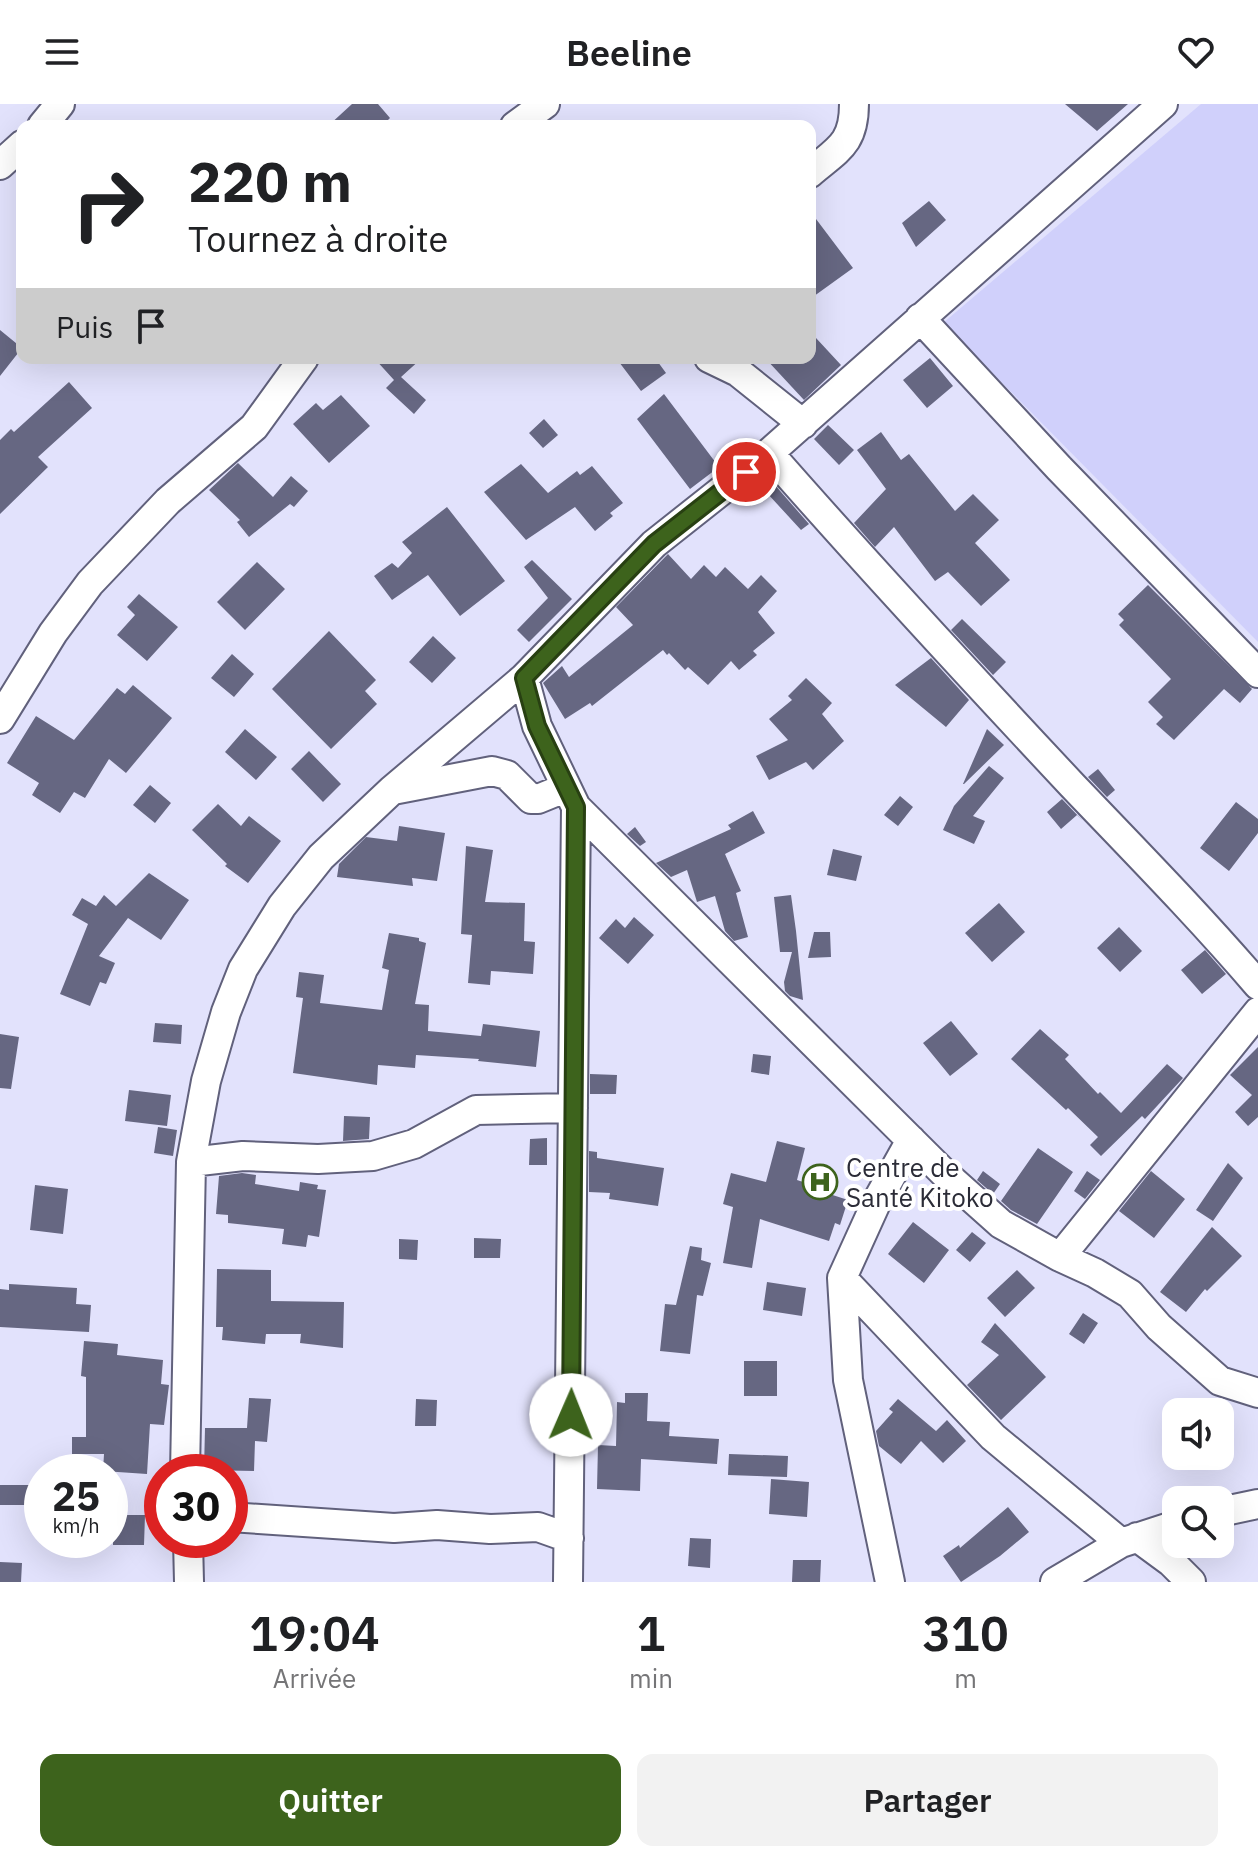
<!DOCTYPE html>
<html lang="fr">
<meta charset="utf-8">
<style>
body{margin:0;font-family:"IBM Plex Sans",sans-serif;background:#f2f2f2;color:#202124;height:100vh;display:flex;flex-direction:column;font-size:30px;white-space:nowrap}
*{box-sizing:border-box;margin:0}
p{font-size:26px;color:#757577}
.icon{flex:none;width:44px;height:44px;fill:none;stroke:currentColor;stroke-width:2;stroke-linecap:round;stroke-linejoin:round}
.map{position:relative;height:1478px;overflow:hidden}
.side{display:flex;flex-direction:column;background:#fff;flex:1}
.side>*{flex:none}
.hud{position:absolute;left:16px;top:16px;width:800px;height:244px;border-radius:16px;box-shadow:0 8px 32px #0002;background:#fff;color:#202124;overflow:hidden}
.tools{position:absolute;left:1162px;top:1294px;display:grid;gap:16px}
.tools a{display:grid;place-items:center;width:72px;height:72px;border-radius:16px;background:#fff;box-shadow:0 8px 32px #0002;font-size:40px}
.speed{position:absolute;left:24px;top:1350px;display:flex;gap:16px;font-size:40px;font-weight:700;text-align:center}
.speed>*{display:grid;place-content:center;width:104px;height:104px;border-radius:50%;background:#fff;box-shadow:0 8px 32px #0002;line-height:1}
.speed small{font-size:20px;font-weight:400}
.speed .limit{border:12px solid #d22;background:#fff;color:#111}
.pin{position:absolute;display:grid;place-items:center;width:68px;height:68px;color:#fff;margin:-34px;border:4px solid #fff;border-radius:50%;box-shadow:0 2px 8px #0007}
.me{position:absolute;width:88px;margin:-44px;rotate:1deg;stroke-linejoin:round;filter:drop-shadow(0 0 6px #0008)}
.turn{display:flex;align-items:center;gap:28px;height:168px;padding:0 40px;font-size:36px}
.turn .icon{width:104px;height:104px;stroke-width:2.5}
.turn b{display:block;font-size:56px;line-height:68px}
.then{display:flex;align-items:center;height:76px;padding:0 40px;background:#0003;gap:16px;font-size:30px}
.eta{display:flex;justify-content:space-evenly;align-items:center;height:136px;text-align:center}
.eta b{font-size:48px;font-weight:600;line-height:56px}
.button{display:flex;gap:16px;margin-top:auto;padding:16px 40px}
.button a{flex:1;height:92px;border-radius:16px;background:#3d631c;color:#fff;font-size:32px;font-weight:600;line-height:92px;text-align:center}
.button a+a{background:#f2f2f2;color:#202124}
header{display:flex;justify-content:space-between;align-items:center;height:104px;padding:0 40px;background:#fff;font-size:36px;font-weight:600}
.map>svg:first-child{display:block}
.green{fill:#d0d0fb}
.building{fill:#666782}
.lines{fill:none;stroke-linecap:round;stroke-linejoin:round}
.minor-casing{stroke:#61617c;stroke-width:32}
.minor{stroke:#fff;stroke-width:28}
.route-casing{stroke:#284012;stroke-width:20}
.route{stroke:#3d631c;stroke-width:14}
.labels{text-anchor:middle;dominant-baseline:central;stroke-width:8;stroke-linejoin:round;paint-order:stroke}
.poi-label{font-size:26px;fill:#2b2c37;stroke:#fff;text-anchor:start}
</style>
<header><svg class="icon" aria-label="menu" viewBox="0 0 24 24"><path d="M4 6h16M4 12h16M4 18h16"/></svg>Beeline<svg class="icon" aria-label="heart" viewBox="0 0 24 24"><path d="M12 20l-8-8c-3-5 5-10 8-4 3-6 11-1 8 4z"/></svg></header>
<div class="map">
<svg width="1258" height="1478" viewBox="0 0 1258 1478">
<rect width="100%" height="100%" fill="#e2e2fc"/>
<path class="green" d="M1201 0H1258V538L943 219Z"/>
<path class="building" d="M352 0H378L390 14 382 22H328Z
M1065 0H1128L1097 27Z
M929 97 946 116 916 143 902 119Z
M810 107 853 164 810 195Z
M0 226 22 244 0 272Z
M816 234 841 261 804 296 765 254H810V239Z
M374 254H422L401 273 426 296 414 310 386 284 394 276Z
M616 254H655L666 269 641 287Z
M930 254 953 282 927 304 903 276Z
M69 278 92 304 38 353 48 363 0 410V336L11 325 14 328Z
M664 290 719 363 690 385 637 315Z
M341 291 370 322 329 359 293 320 316 299 323 306Z
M544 315 558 331 543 344 529 329Z
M828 321 854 346 839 361 814 335Z
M881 328 901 356 909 350 955 407 973 390 999 416 975 439 1010 476 981 502 948 468 935 477 894 423 875 443 854 419 886 385 857 346Z
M238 359 273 393 291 372 308 387 294 403 290 400 249 433 237 418 240 416 209 386Z
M521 360 548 389 577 367 580 371 592 362 623 399 610 409 613 412 595 427 575 403 526 436 484 388Z
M767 372 809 420 801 426 767 389 750 402 742 392Z
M447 403 505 477 460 512 428 471 392 496 374 472 392 459 398 464 412 449 402 438Z
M668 450 691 475 704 461 716 473 725 463 748 485 761 471 777 487 758 508 775 529 753 547 757 551 739 566 731 557 708 581 688 563 685 566 669 549 667 551 663 546 592 602 590 599 565 615 543 579 562 562 569 573 633 521 616 503Z
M532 456 572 495 529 538 517 526 548 494 524 463Z
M257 458 285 485 245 526 217 498Z
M1148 481 1252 585 1240 599 1224 585 1174 636 1156 620 1163 613 1148 598 1171 575 1119 521 1124 516 1118 510Z
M139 490 178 523 147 557 117 531 135 511 127 503Z
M962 515 1006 558 993 571 951 526Z
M329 527 376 576 365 587 377 600 331 645 272 585Z
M433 532 456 554 432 579 409 558Z
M232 550 254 570 234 593 211 574Z
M931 554 969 596 946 623 895 581Z
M806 574 832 599 822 610 844 637 813 666 806 658 769 676 756 652 788 636 769 615 792 596 788 592Z
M133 581 172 614 126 669 109 655 85 694 74 688 60 709 32 691 39 679 7 659 36 612 74 636 117 584 125 590Z
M245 625 277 653 256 676 225 648Z
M987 625 1004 641 964 680H963Z
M309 647 341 680 323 698 291 665Z
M989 662 1004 674 973 712 985 717 974 740 943 726 954 702Z
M1098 665 1115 686 1107 693 1088 673Z
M150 681 171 699 155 719 133 701Z
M900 692 913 703 898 722 884 711Z
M1062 695 1082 716 1077 711 1061 725 1047 708Z
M1236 698 1258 715V729L1229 767 1200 744Z
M218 700 241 722 249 712 281 737 248 779 225 762 227 760 192 726Z
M753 707 765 729 725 750 741 787 736 789 748 833 734 837 725 827 715 792 697 798 687 766 671 773 656 759 731 725 728 721Z
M399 722 445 729 437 777 412 774 413 782 337 773 339 760 366 733 397 737Z
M635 723 646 738 640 742 627 730Z
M466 742 493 746 485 798 525 799 524 837 535 838 533 870 491 867 490 881 468 879 472 831 461 830Z
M833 745 862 752 856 777 827 771Z
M149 769 189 796 161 836 128 814 99 852 115 859 106 880 100 878 90 902 60 890 88 820 72 811 82 794 96 802 104 791 116 802Z
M791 791 796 827 803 896 790 892 785 887 784 878 792 848H780L774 793Z
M999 799 1025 828 992 858 965 829Z
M634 813 654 831 628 860 599 834 616 815 625 824Z
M1119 823 1142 847 1120 868 1097 844Z
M814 828H830L831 853 808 854Z
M389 829 419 834V837L426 839 415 900 429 901 428 927 481 932 483 920 540 927 536 963 478 957 479 955 416 951 415 964 378 961 377 981 293 969 303 894 296 893 299 868 324 871 320 899 382 906 389 866 382 864Z
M1205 846 1226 870 1202 890 1181 866Z
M951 917 978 950 950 972 923 939Z
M155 919 182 921 181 940 153 938Z
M1040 925 1069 951 1065 955 1098 990 1100 988 1121 1009 1167 960 1183 974 1145 1015 1142 1012 1101 1052 1090 1041 1098 1033 1068 1004 1066 1006 1011 955Z
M0 930 19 933 11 985 0 984Z
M1258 943V1013L1248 1022 1235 1008 1252 991 1230 971Z
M753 950 771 952 769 971 751 968Z
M590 970 617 971 616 990H590Z
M129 986 171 991 167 1022 125 1017Z
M344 1012 370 1013 369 1035 343 1037Z
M158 1023 177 1026 173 1052 154 1049Z
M547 1034V1061H529L530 1035Z
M777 1037 805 1044 797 1076 812 1081 811 1084 848 1096 840 1121 835 1119 829 1137 760 1115 752 1164 723 1159 733 1103 723 1100 731 1069 766 1078Z
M1038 1044 1073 1068 1037 1120 1011 1106 1001 1097Z
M589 1047 597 1048V1054L664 1064 658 1102 609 1095 610 1089 589 1088Z
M1228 1059 1243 1074 1213 1117 1196 1106Z
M983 1067 1000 1080 993 1090 977 1076Z
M1087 1067 1100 1076 1085 1095 1074 1087Z
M1151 1067 1185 1095 1154 1134 1119 1107Z
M242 1069 256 1071 255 1080 299 1087 300 1078 318 1081 317 1085 326 1086 319 1133 308 1131 306 1143 282 1140 284 1125 228 1119V1111L216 1110 219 1072Z
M35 1081 68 1085 63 1130 30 1126Z
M913 1118 949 1146 924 1179 888 1150Z
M1212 1123 1242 1152 1207 1187 1205 1185 1186 1208 1160 1188Z
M972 1128 986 1139 970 1158 956 1146Z
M474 1134 501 1135 500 1154H474Z
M399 1135 418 1136 417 1156 399 1155Z
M690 1142 702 1144 701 1156 711 1159 703 1192 697 1191 690 1250 660 1247 665 1200 676 1201Z
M217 1165 271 1166V1197L344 1198 343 1244 300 1239 301 1230H266L265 1240 222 1236 223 1223H216Z
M1017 1166 1035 1184 1005 1213 987 1194Z
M767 1178 806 1184 802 1212 763 1206Z
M9 1180 77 1184 76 1200 91 1201 89 1228 0 1223V1185L9 1186Z
M1083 1209 1098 1219 1084 1240 1069 1230Z
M995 1219 1046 1273 1001 1316 967 1281 999 1251 981 1238Z
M84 1237 118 1240 117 1251 163 1256 161 1280 169 1281 164 1321 150 1320 147 1370 103 1367 104 1350H72V1333H86V1273L81 1272Z
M744 1257H777V1292H744Z
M625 1289H648L647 1317 670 1318 669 1332 719 1335 717 1360 641 1355 640 1387 597 1385 598 1341 616 1342 617 1298 625 1299Z
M249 1294 271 1295 267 1338 255 1337 254 1367 204 1366 205 1324H247Z
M416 1295 437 1296 436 1322H415Z
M898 1295 936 1327 947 1316 966 1337 943 1359 921 1337 901 1360 879 1342 876 1327 893 1308 889 1305Z
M729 1350 788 1352 787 1373 728 1371Z
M771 1375 809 1378 807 1413 769 1410Z
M0 1381H33V1401H0Z
M1008 1403 1029 1428 1000 1452 961 1478 943 1452 959 1441 960 1444Z
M113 1411H145L144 1441H113Z
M690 1434 711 1435 710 1464 688 1462Z
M793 1456H821L820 1478H792Z
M0 1458 22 1459 21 1478H0Z"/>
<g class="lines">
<g class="minor-casing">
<path id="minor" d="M42 22 60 0
M515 22 545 0
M0 61 22 41
M810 69C838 45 854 40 854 0
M920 214 1059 364 1258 569
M709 254 738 268 803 320
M769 349C868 462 970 572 1072 681 1135 747 1199 812 1258 881
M524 574 537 622 576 703 945 1070 1001 1120 1060 1153 1095 1169 1130 1190 1159 1223 1220 1277 1258 1289
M0 615 53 529 90 479 168 397 254 323 304 254
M393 686 492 667 507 671 531 695H538L565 684
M191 1058 243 1052 318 1055 373 1052 414 1040 476 1006 573 1004
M1060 1153 1258 908
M842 1174 993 1333 1121 1439
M185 1368 191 1058 206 977 226 908 243 865 282 802 321 753 392 686 524 574 654 440 769 349 1163 0
M1220 1408 1258 1400
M230 1413 394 1424 437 1421 490 1425 538 1423 569 1434
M1137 1433 1171 1458 1191 1478
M188 1436 189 1478
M568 1478 576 703
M890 1478 848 1276 842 1174 877 1097 911 1036
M1055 1478 1121 1439 1176 1421"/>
</g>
<use href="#minor" class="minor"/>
</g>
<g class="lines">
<g class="route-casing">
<path id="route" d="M571 1311 576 703 537 622 524 574 654 440 746 368"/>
</g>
<use href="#route" class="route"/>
</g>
<defs>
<g id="hospital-ring" transform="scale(1.8)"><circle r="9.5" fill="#fff" stroke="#3d631c" stroke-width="1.5"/><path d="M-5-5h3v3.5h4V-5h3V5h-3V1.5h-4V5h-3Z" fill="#3d631c"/></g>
</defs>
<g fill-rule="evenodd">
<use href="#hospital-ring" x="820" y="1078"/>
</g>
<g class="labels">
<g class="poi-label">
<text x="846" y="1063">Centre de<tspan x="846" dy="30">Santé Kitoko</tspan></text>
</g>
</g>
</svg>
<div class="tools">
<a><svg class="icon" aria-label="sound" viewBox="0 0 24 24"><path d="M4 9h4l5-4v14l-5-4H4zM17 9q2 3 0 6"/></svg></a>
<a><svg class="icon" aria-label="search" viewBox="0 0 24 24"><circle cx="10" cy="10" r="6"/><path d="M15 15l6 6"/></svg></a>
</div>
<div class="speed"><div>25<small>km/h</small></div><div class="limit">30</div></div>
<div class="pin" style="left:746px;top:368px;background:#d93025"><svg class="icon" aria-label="arrive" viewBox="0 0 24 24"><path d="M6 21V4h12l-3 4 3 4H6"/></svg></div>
<svg class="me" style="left:571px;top:1311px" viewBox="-20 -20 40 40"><circle r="19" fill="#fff"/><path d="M0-13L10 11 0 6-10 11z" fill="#3d631c"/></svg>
<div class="hud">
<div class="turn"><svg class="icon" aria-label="right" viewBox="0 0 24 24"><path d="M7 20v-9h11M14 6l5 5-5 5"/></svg><div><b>220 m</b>Tournez à droite</div></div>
<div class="then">Puis<svg class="icon" aria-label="arrive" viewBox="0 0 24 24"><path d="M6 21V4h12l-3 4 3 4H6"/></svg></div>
</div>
</div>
<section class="side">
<div class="eta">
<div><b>19:04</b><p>Arrivée</p></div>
<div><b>1</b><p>min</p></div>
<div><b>310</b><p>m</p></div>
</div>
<div class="button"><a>Quitter</a><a>Partager</a></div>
</section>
